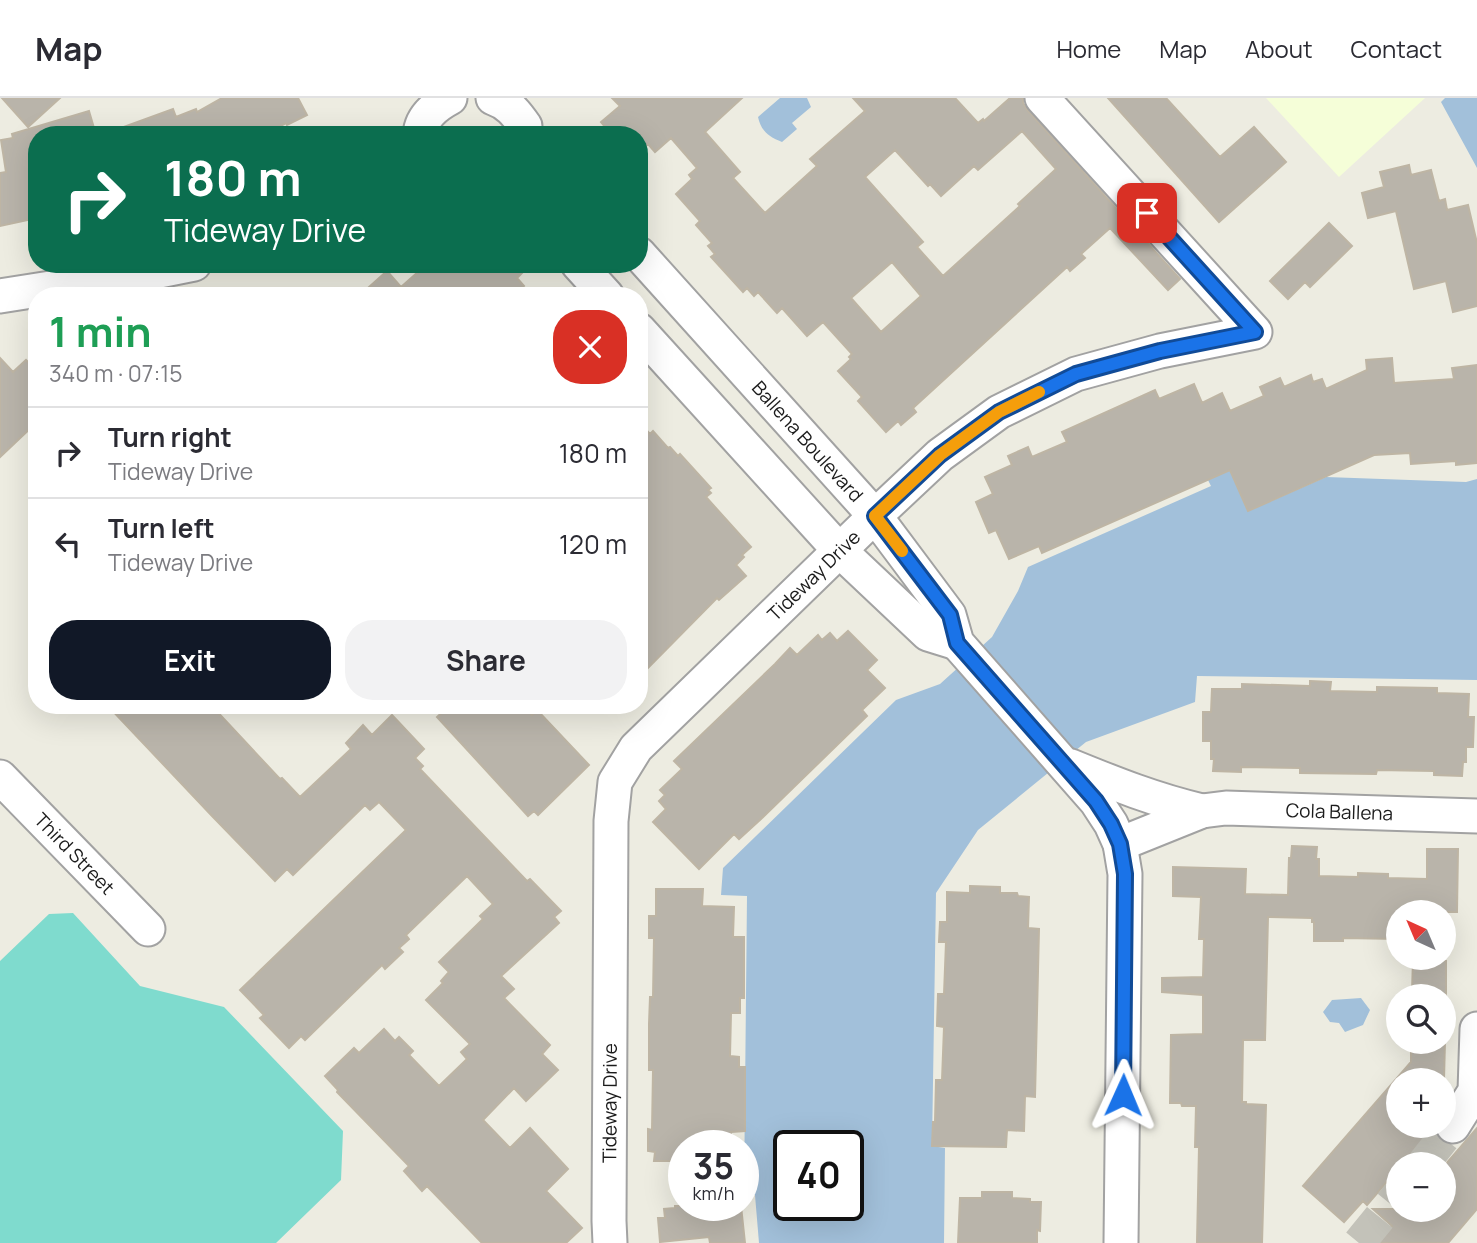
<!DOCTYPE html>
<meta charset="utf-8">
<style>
body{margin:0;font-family:Manrope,sans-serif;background:#f2f2f3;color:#2b2b33;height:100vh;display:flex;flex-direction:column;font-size:26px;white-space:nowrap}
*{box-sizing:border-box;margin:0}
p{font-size:23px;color:#7c7c81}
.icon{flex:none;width:38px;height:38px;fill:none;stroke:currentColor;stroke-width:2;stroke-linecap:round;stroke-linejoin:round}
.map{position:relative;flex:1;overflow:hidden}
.side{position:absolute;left:28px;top:189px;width:620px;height:427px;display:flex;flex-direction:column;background:#fff;border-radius:28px;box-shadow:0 7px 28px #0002}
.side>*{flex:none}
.banner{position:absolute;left:28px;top:28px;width:620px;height:147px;border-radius:28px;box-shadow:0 7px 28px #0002;background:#0b6e4f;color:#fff;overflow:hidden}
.needle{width:46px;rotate:316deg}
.buttons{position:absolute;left:1386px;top:802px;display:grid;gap:14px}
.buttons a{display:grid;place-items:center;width:70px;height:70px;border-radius:50%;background:#fff;box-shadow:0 7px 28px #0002;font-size:35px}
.speed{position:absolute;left:668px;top:1032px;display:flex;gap:14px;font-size:35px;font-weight:700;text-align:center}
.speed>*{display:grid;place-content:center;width:91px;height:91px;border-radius:50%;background:#fff;box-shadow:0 7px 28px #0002;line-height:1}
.speed small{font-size:18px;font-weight:400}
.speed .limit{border:4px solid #111;border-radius:10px;background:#fff;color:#111}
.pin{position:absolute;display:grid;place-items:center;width:60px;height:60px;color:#fff;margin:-30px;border-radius:14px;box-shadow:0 4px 10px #0006}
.me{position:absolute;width:77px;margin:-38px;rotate:1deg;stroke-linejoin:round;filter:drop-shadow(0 0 5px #0008)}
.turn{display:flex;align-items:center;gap:24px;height:147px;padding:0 21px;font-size:32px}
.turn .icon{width:91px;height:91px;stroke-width:2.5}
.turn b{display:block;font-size:49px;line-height:60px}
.round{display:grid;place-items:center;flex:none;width:74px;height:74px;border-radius:28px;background:#f2f2f3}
.summary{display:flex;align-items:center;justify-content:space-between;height:119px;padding:0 21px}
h1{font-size:42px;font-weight:700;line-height:52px;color:#1e9e55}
.primary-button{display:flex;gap:14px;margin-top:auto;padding:14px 21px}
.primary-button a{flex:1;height:80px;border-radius:28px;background:#111827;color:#fff;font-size:28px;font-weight:700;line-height:80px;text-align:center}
.primary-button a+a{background:#f2f2f3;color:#2b2b33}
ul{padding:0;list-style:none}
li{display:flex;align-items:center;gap:21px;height:91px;padding:0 21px;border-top:2px solid #e1e1e2}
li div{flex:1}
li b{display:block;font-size:26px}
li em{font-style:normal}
header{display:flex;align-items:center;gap:42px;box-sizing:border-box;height:98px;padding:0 35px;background:#fff;border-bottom:2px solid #e1e1e2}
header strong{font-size:33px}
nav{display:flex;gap:38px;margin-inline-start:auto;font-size:24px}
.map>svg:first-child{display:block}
.education{fill:#f5fed8}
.pitch{fill:#7fdbce}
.water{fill:#a2c0da;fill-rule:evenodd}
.building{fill:#b9b4aa;stroke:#beb5a4;stroke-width:2;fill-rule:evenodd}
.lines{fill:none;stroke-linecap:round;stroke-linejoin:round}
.minor-tunnel{stroke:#c3c2b9;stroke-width:33;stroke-dasharray:33 17;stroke-linecap:butt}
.minor-casing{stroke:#a2a2a2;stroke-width:37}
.minor{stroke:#fff;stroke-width:33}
.route-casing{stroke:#114b97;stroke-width:18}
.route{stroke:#1a73e8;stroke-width:12}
.slow{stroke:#f59e0b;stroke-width:12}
.labels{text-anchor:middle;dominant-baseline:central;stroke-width:5;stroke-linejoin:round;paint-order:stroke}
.street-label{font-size:19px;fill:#1b1b1b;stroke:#fff}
</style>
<header>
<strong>Map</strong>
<nav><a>Home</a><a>Map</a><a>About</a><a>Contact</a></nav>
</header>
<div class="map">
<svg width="1477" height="1145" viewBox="0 0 1477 1145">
<rect width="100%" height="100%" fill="#edece1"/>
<path class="education" d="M1266 0H1425L1339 79Z"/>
<path class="pitch" d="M73 815 140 888 224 909 343 1033 341 1082 276 1145H0V863L49 816Z"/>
<path class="water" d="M780 0H807L811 9 792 25 797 31 782 44C769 39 761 33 758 19Z
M1445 0H1477V70L1441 4Z
M1230 372 1248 413 1326 379 1466 384 1477 381V582L1197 578 1195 604 1086 644 978 732 936 795 932 1048 945 1050 944 1145H759L755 1097H744L747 798 721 797 723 770 896 602 940 586 992 539 1018 493 1028 469 1211 388 1208 382ZM789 1048H849V1108H789Z
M1361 900 1370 912 1363 927 1345 934 1339 925 1330 924 1323 914 1332 902Z"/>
<path class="building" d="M2 0H60L28 29Z
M222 0H298L307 17 287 27 286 25 264 37H110V34L173 11 176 19 196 11 197 14Z
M612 0H742L705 34 740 74 733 80 765 115 817 68 810 61 865 13 853 0H955L978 25 983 21 984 23 1010 0H1023V5L1028 13 1180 181 1168 192 1110 130 1081 156 1085 160 1070 173 1067 169 913 310 916 314 901 327 898 323 886 334 858 303 862 299 838 273 851 261 849 259 852 256 823 224 807 238 782 210 777 215 758 194 754 198 747 190 743 194 711 159 715 156 708 148 712 145 696 127 700 123 676 96 692 81 689 77 697 70 671 40 655 54 648 46 643 51 639 46V37H612L601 24 620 8ZM1022 33 1056 71 1018 106 1020 108 943 178 917 149 923 144 865 79 895 52 928 88 930 86 941 98 974 68 978 72ZM892 164 921 198 881 234 851 200Z
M1108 0H1166L1220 59 1254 29 1286 64 1219 124Z
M89 13 96 37H37V120L0 128V75L6 74 1 42 13 40 12 36Z
M1409 67 1411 77 1431 72 1439 103 1445 101 1447 112 1468 107 1477 145V208L1453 214 1446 183 1414 191 1396 113 1368 120 1362 95 1384 89 1380 74Z
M1329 125 1352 148 1310 189 1305 184 1288 201 1270 183Z
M427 166H531L517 180 524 188 513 198H359L387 173 401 189Z
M0 260 13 274 26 262 37 273V324L0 359Z
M1392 260 1394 285 1454 281 1452 270 1477 267V365L1456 367V363L1411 366 1410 355 1374 357 1248 413 1230 372 1042 455 1039 448 1009 461 996 432 989 435 976 404 993 396 985 379 1012 367 1008 358 1028 349 1032 359 1067 344 1062 334 1155 292 1159 301 1194 286 1202 305 1222 295 1230 313 1264 298 1260 289 1280 280 1284 289 1311 277 1313 284 1322 281 1326 291 1367 272 1366 262Z
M639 324 650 336 653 333 668 350 670 349 678 358 680 356 711 390 708 392 711 395 706 399 751 449 742 457 744 459 736 467 746 478 719 502 717 500 639 579Z
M848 533 877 562 867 572 885 590 862 612 867 618 761 721 739 741 734 736 699 771 653 724 666 711 659 703 665 697 660 692 682 671 674 663 775 566 790 550 797 557 818 537 822 542 830 535 837 543Z
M1310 583 1331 584 1330 593 1377 594V589L1437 590V595L1469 596 1468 619H1474L1473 649H1466V664H1463L1462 678 1434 677V673L1377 672 1376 676 1300 675V670L1241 669V674L1213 673 1214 661H1211V643H1203V614H1211L1212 591H1242V586L1310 588Z
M107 607H211L280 681 282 680 300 699 351 651 346 645 363 627 372 637 392 617 424 651 415 660 423 668 420 671 527 783 530 781 561 813 554 819 559 825 501 878 514 891 504 900 550 947 542 956 558 972 526 1003 514 990 483 1022 510 1050 530 1030 568 1071 546 1093 582 1130 566 1145H482L427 1088 422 1093 404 1073 409 1068 337 994 338 992 325 978 354 950 359 955 384 931 395 943 399 939 413 953 409 957 439 988 467 961 461 954 470 946 426 902 443 885 441 883 449 874 439 864 483 821 480 818 493 806 467 778 406 837 409 841 399 850 403 854 385 871 382 867 305 942 301 938 289 950 260 920 264 917 240 892 406 732 379 704 370 712 365 707 293 777 287 771 275 783 213 719Z
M450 607H523L532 617 537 612 589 667 538 717 534 713 528 718 437 619Z
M1292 748 1317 749 1316 761H1319V778L1358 779V775L1388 776V780L1427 781V751H1458L1457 814H1398V841L1343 840V843H1314V824H1312V820L1268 819 1265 942H1243L1242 1004H1246V1006L1266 1007 1262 1145H1197L1199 1049H1195L1196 1008H1182L1181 1005H1170L1171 937 1203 936V897L1162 894V880L1203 879 1204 841H1199L1201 799 1173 798V769L1246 771 1245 796 1288 797 1289 760H1291Z
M970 788 1000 789V795H1017L1018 798 1029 799 1028 830 1039 831 1035 999 1025 998 1024 1033 1007 1032 1006 1049 932 1048 933 1024H935L936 982H942L944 929 937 928 938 896H944L946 844H939L940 824H947V794L970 795Z
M656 791H703L702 808 734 809 733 839H744V900H740V915H731L730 958 739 959V969H745V1033L731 1034V1048H684V1063H654L655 1054 648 1053V1031L652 1032 653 972H649V926L650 899H653L654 840H649V818H656Z
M1413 862 1446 863V898H1415V893H1412Z
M1414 943H1445L1444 982H1398V1027H1415L1427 1038 1403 1066H1398V1071L1367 1107 1363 1103 1344 1124 1303 1088 1411 964V949H1414Z
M1477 1030V1111L1448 1145H1377L1392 1128 1373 1111H1444V1068Z
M982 1094H1012V1100L1030 1101V1104H1041L1040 1133 1037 1132V1145H958L960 1100H982Z
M675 1108H741L745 1145H710L709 1139 660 1144 658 1120H665L664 1111 675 1110Z"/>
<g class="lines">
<path class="minor-tunnel" d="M1423 1066 1453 1028
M1359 1145 1398 1097"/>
<g class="minor-casing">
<g id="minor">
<path d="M493 0C508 5 516 15 525 28V37"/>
<path d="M420 37C421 19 435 8 450 0"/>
<path id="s1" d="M639 156 875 418 949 517 957 545 1096 703 1111 726 1120 746 1125 776 1121 1145"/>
<path d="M578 166 607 198"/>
<path d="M0 198 159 173 194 166"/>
<path d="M639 232 839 452 928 536 957 545"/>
<path d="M1071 668C1115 686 1155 702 1202 713"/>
<path id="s2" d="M0 679 148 831"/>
<path id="s3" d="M1120 746 1202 713 1226 710 1477 718"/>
<path d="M1453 1028 1475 993 1477 931"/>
<path id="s4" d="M610 1145 609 1123 611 723 615 684 636 650 875 418 940 357 999 314 1076 276 1160 253 1255 234 1042 0"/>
</g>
</g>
<use href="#minor" class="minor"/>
</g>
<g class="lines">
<g class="route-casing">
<path id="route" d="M1123 997 1125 776 1120 746 1111 726 1096 703 957 545 950 517 875 418 940 357 999 314 1076 276 1160 253 1255 234 1147 115"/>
</g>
<use href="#route" class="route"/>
<path class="slow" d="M902 453 875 418 940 357 999 314 1039 294"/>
</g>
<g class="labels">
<g class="street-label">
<text stroke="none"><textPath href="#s1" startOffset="252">Ballena Boulevard</textPath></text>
<text stroke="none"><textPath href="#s4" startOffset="749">Tideway Drive</textPath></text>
<text stroke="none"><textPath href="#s3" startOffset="226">Cola Ballena</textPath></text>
<text stroke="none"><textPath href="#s2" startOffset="107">Third Street</textPath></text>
<text stroke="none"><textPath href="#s4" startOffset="140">Tideway Drive</textPath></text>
</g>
</g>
</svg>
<div class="buttons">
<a><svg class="needle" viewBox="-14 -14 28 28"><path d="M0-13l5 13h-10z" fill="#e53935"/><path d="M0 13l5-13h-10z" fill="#7c7c81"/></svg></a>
<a><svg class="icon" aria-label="search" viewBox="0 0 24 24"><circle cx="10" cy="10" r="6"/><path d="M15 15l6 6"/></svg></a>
<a>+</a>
<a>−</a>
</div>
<div class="speed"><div>35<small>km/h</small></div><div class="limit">40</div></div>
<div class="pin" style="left:1147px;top:115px;background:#d93025"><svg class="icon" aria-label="arrive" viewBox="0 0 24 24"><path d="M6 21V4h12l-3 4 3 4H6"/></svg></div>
<svg class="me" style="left:1123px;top:997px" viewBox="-20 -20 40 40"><path d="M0-17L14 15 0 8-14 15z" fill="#1a73e8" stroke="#fff" stroke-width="4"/></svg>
<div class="banner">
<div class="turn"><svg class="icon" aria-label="right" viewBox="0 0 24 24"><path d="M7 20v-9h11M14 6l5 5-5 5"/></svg><div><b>180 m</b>Tideway Drive</div></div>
</div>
<section class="side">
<div class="summary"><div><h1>1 min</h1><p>340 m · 07:15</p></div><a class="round" style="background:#d93025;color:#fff"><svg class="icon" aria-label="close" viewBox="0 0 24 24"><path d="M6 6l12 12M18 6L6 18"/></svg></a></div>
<ul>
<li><svg class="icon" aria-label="right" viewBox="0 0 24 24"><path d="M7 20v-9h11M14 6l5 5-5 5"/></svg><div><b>Turn right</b><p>Tideway Drive</p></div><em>180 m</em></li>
<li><svg class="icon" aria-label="left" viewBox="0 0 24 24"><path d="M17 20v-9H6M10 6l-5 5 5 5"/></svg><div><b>Turn left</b><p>Tideway Drive</p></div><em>120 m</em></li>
</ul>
<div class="primary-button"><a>Exit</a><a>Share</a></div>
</section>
</div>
